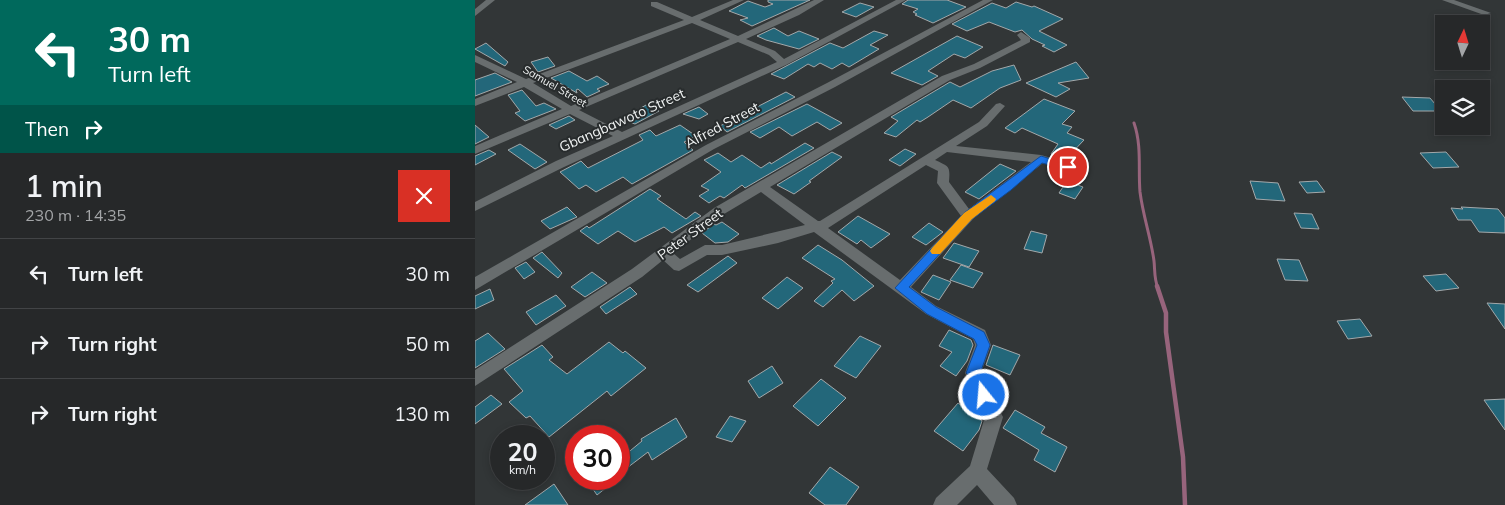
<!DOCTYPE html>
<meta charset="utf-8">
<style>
body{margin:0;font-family:Mulish,sans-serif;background:#323435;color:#f1f3f6;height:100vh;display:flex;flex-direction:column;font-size:19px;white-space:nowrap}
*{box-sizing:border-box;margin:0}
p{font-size:16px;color:#a4a6a8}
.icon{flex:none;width:28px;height:28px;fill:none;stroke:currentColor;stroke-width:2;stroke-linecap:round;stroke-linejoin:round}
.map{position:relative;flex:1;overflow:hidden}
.side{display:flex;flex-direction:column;background:#262829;width:475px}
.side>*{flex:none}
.guide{background:#00695c;color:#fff;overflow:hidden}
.needle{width:32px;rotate:4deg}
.fabs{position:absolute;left:960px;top:15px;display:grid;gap:10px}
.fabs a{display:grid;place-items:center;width:55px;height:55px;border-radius:0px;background:#262829;box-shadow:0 2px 8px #0003,0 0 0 1px #424446;font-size:25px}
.speed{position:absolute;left:15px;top:425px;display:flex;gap:10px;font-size:25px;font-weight:700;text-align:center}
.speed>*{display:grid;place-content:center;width:65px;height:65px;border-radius:50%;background:#262829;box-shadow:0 2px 8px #0003,0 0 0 1px #424446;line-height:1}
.speed small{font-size:12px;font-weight:400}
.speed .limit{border:8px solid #d22;background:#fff;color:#111}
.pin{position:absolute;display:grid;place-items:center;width:42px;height:42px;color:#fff;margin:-21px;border:2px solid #fff;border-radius:50%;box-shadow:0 1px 5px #0007}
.me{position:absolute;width:55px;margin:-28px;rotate:343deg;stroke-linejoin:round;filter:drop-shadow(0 0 4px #0008)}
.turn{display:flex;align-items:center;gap:18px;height:105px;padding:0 25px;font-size:22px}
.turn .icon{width:65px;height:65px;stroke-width:2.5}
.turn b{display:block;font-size:35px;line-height:42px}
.then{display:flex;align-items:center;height:48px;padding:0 25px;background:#0003;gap:10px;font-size:19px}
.round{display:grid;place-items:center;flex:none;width:52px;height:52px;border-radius:0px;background:#323435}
.summary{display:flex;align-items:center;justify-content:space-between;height:85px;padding:0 25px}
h1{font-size:30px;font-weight:600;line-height:38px}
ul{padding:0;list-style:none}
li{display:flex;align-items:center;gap:15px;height:70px;padding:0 25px;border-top:1px solid #424446}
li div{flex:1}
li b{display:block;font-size:19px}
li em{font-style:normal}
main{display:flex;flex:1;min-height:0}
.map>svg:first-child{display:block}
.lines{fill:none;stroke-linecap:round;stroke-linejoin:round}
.stream-far1{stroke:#97647c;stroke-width:3}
.stream{stroke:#97647c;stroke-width:4.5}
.building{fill:#23677a;stroke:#a3a8aa}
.street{fill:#686d6e;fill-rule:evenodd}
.route{fill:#1a73e8;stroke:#114b97}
.slow{fill:#f59e0b}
.labels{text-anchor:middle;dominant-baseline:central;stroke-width:4;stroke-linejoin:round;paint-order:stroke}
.far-street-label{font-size:11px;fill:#f0f3f3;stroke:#282c2d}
.street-label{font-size:14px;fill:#f0f3f3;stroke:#282c2d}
</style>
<main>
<section class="side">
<div class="guide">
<div class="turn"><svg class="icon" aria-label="left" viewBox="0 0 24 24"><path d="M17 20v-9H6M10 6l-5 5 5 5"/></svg><div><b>30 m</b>Turn left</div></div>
<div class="then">Then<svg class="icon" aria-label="right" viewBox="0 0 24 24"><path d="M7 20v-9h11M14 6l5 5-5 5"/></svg></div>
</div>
<div class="summary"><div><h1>1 min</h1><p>230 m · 14:35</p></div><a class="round" style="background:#d93025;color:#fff"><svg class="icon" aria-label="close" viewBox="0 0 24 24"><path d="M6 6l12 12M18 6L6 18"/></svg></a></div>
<ul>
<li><svg class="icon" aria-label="left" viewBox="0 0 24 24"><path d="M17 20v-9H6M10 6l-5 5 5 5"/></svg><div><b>Turn left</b></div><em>30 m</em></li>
<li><svg class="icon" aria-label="right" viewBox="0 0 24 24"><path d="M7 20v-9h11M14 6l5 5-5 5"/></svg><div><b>Turn right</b></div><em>50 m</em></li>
<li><svg class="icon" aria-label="right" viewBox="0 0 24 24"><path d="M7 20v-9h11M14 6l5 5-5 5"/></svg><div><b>Turn right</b></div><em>130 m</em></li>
</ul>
</section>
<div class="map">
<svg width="1030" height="505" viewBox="0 0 1030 505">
<rect width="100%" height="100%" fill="#323637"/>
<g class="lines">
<path class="stream-far1" d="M659 123C667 146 663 169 665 192 668 216 676 238 679 261 680 270 679 279 683 288"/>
<path class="stream" d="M682 286 691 313V332L708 457 710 505"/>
</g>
<path class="building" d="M293 0H335L277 26 265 20 273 18 254 11 273 1 290 7 298 4 293 2Z
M433 0H472L491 7 458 23 440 15 442 14 438 12 443 9 427 4Z
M541 2 557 7 559 6 588 19 564 31 592 45 579 52 567 46 570 45 557 39 547 30 540 32 514 22 492 31 477 24 517 3 531 8Z
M385 3 399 7 381 17 367 12Z
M299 28 313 36 324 31 344 39 324 49 291 40 282 36Z
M399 31 413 35 395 45 404 49 374 67 367 63 357 69 345 63 339 67 333 64 309 79 296 74 355 43 368 48Z
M482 36 508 47 490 58 479 54 453 71 463 76 447 85 416 73Z
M11 43 33 62 30 66 0 49Z
M73 57 80 66 63 72 56 62Z
M601 62 614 78 583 83 595 89 581 97 551 83Z
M539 65 546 80 525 88 496 108 478 100 453 117 445 122 442 120 421 137 409 133 423 121 416 117 475 82 485 87 517 71Z
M94 71 112 81 122 76 134 84 122 89 125 91 112 97 103 89 101 90 102 93 76 78Z
M20 73 37 82 0 96V80Z
M47 90 61 106 69 103 81 109 50 121 40 113 45 111 33 95Z
M311 92 320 97 252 132 245 126Z
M927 97 955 98 966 111H938Z
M569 99 600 111 587 124 597 127 592 133 609 140 591 159 576 154 583 144 547 128 540 133 530 128Z
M332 104 367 123 355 130 342 122 317 136 304 127 285 138 275 132Z
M171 105 184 111 160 124 147 119Z
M224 107 233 114 224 119 208 114Z
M94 116 100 120 81 129 74 125Z
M0 125 14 137 0 144Z
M205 125 221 136 209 142 218 150 157 184 148 177 121 192 111 185 104 189 85 172 106 161 113 168 168 140 164 135 175 130 181 136Z
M330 143 339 148 270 188 267 185 249 198 245 196 234 203 224 196 234 190 226 186 246 172 229 160 243 153 256 162 267 155 286 168 295 162 296 164Z
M45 144 72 162 60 169 33 150Z
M430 149 441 154 425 166 414 160Z
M14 150 21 154 0 165V156Z
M357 152 367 157 334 181 336 182 319 194 302 185Z
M971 152 984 167 958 168 945 153Z
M525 164 541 171 504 199 490 192Z
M592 181 608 187 600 199 584 193Z
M775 181 803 183 810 201 781 199Z
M842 181 850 192 832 193 824 182Z
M175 189 186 196 182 199 211 219 220 212 226 216 197 233 189 227 160 242 143 231 123 244 105 231 112 226 114 228Z
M92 207 102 217 75 229 66 221Z
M986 207 1023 209 1030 218V233L1004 232 996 220H983L976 208 988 209Z
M819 213 837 214 844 229 826 228Z
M383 216 415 234 396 248 386 240 382 244 363 232Z
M247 222 264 234 253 242 240 243 227 233 239 224 241 225Z
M454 223 468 232 451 245 437 237Z
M556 231 572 235 567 253 549 249Z
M479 243 504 251 494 267 468 258Z
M343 245 367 260 399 286 379 301 367 290 348 307 339 301 358 283 356 281 360 279 327 258Z
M67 252 87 273 83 278 58 258Z
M253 256 262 263 223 292 212 285Z
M802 259 824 260 833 281 810 280Z
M51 262 60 272 49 279 40 268Z
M486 265 508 273 498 288 475 280Z
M117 272 132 283 110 297 96 287Z
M971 274 984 288 961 291 948 276Z
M458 275 476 282 464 300 446 292Z
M312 277 328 288 303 309 287 298Z
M155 287 162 294 131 314 125 307Z
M15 289 19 300 0 309V296Z
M81 295 91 306 61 325 51 312Z
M1012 303 1030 304V329Z
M885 319 897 336 873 339 862 321Z
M474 330 496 340 498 345 492 361 481 376 465 366 477 352 464 346Z
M13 333 30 349 0 368V341Z
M385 336 406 346 381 378 359 366Z
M134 342 148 353 150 351 171 368 136 396 132 391 74 437 55 416 51 418 34 402 48 391 29 369 67 345 78 357 74 360 92 374Z
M518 345 545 355 535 375 511 365Z
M297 366 308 383 284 398 273 381Z
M346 379 371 398 343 426 318 406Z
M16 395 27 404 0 424V407Z
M1030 399V430L1009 400Z
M483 403 507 421 504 430 488 451 459 431Z
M540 410 570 427 566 433 592 447 580 472 559 460 564 450 528 428Z
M255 416 271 421 257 442 241 437Z
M201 418 212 437 177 460 173 452 144 474V460L167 441 166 439Z
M355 467 384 487 371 505H350L334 493Z
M111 479H142L122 495Z
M79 484 93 505H50Z"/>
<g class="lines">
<path class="street" d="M11 0H20L0 16V9Z
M258 0H269L225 20 263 36 339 0H349L324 15 271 39 300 51 309 59 421 0H431L311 65 89 167 0 211V202L81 161 138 136 95 114 0 154V146L87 109 49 87 0 106V99L42 82 0 62V55L51 79 209 20 176 6V2H182L217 17ZM217 23 255 39 96 106 58 83ZM263 42 294 55 302 62 147 132 104 110Z
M508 0H518L360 87 239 149 0 290V277L231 145 352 83Z
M967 0H979L1016 13 1009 15Z
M546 32 555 38V42L505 68 475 80 295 187 343 221H345L504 122 521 104 525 103 530 106 512 126 481 146 566 155 597 164 599 167 593 171 568 163 498 219 436 287 461 306 510 330 516 345 507 370 521 382 523 387 514 402 525 411 528 417 512 469 539 498 542 505H519L502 485 482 505H458L461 498 495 466 509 420 497 410 494 404 504 388 492 378 490 373 500 345 498 339 451 314 339 232 303 243 247 255H232L204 271 199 270 188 260 167 277 0 386V370L157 269 239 208 467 76 499 64 546 40 542 35ZM472 152 556 162 494 209 474 182C475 166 475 167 460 160ZM451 165 463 171 462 183 486 216 425 280 353 228ZM286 192 330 225 247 245H230L205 259 198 253 249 214Z"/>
</g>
<path class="route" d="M566 156 596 165 598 167 593 170 567 163 536 190 497 219 434 287 461 307 509 332 515 345 506 371 520 382 522 387 514 400 509 402 504 400 502 395 506 388 491 373 502 345 499 339 452 314 420 288 489 213Z"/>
<path class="slow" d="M516 195 521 199 520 201 497 219 465 254H457L455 251 457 248 489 213Z"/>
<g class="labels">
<g class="far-street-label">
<text transform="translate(80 86) rotate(30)">Samuel Street</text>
</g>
<g class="street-label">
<text transform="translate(147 120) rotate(-24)">Gbangbawoto Street</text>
<text transform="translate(247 125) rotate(-28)">Alfred Street</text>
<text transform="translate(215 234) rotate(-36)">Peter Street</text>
</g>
</g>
</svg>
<div class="fabs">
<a><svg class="needle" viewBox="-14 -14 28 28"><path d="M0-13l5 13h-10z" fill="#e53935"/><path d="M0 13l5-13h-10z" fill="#a4a6a8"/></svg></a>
<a><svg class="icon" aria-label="layers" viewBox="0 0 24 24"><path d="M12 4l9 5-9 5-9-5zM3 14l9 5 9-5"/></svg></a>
</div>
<div class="speed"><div>20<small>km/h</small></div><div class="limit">30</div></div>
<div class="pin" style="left:593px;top:167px;background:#d93025"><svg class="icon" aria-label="arrive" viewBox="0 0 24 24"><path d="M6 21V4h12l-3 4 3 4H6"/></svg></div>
<svg class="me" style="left:509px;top:395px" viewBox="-20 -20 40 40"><circle r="17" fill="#1a73e8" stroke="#fff" stroke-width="3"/><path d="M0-11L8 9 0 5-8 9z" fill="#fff"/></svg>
</div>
</main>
